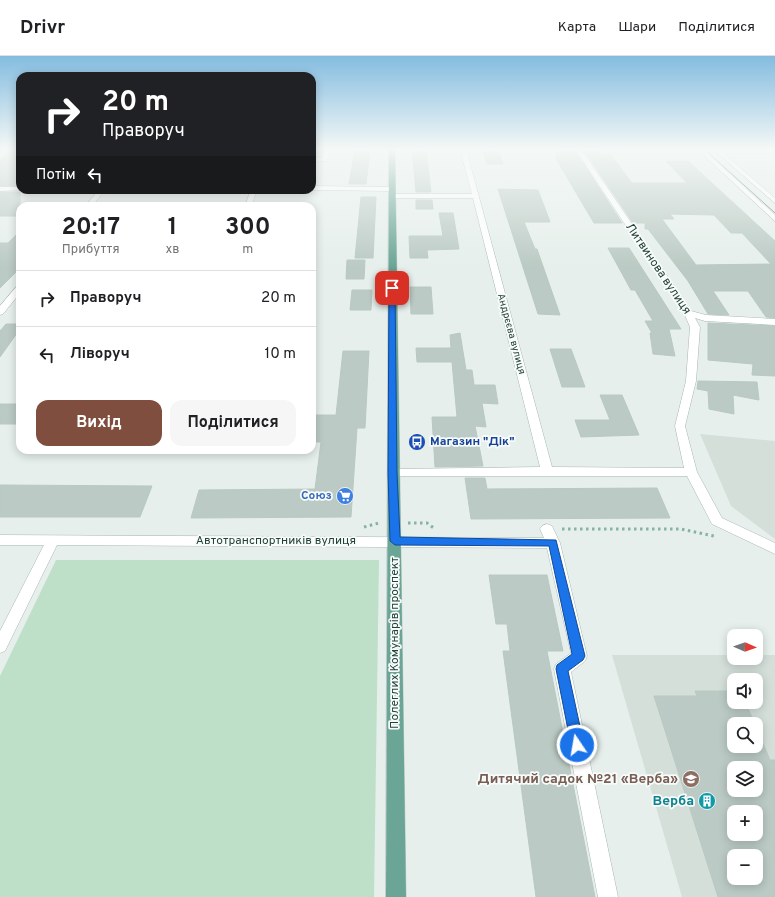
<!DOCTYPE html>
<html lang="uk">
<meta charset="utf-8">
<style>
body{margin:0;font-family:Overpass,sans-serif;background:#f6f6f6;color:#202124;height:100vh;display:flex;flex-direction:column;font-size:15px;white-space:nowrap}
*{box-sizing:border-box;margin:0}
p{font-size:13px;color:#757577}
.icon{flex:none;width:22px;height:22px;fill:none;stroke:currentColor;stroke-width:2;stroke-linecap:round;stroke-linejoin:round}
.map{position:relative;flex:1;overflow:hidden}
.sheet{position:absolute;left:16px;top:146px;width:300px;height:252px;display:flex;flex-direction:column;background:#fff;border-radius:12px;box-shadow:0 2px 10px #0003}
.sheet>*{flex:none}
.banner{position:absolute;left:16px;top:16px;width:300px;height:122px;border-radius:12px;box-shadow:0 2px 10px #0003;background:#202124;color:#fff;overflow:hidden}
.needle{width:26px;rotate:92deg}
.buttons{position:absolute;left:727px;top:573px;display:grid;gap:8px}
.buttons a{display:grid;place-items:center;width:36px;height:36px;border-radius:8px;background:#fff;box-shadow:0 2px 10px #0003;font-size:20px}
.pin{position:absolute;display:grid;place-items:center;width:34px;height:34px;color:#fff;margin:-17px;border-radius:8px;box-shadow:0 2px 6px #0006}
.me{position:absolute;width:44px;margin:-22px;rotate:348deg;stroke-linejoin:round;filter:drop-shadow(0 0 3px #0008)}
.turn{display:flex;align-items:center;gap:14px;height:84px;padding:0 20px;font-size:18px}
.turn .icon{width:52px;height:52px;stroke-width:2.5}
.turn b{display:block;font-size:28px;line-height:34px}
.then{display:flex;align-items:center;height:38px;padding:0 20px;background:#0003;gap:8px;font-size:15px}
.eta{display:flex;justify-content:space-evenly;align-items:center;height:68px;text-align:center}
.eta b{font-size:24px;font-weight:700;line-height:28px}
.action{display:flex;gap:8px;margin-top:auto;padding:8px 20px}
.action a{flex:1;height:46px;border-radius:12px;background:#7f4e3f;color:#fff;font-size:16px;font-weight:700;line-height:46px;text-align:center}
.action a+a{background:#f6f6f6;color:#202124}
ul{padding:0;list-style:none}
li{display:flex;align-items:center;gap:12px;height:56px;padding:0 20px;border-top:1px solid #e0e0e0}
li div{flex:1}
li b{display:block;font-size:15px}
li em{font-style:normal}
header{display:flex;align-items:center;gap:24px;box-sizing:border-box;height:56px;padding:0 20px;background:#fff;border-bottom:1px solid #e0e0e0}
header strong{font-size:19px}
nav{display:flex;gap:22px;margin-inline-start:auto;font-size:14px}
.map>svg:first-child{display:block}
.built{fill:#d4dfda;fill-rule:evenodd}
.green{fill:#bfe0c8}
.building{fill:#bbcac4;stroke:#b8c9c2;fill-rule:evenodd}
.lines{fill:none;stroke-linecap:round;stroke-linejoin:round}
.minor-casing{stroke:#a8b8b2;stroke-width:1}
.major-casing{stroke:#c2cac8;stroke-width:1}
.path{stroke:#86b3a5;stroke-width:3;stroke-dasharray:2.5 3.5;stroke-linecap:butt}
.minor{fill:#fff;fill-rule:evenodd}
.major{fill:#6aa596;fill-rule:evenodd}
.tram{stroke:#5f7d75;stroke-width:1}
.route{fill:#1a73e8;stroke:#114b97}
.labels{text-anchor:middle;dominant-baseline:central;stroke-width:3.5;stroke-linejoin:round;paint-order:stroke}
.far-street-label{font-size:10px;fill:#24423a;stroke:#f7fbf9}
.street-label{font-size:12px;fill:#24423a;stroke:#f7fbf9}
.transit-label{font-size:12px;font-weight:bold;fill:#164399;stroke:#f7fbf9;text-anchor:start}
.shop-label{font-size:12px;font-weight:bold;fill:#366cbe;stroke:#f7fbf9;text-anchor:end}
.near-education-label{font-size:14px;font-weight:bold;fill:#785e54;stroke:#f7fbf9;text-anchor:end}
.near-culture-label{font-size:14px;font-weight:bold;fill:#0d838f;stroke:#f7fbf9;text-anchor:end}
</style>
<header>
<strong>Drivr</strong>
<nav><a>Карта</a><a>Шари</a><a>Поділитися</a></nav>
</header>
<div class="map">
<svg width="775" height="841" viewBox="0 0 775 841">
<rect width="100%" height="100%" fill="#e6efeb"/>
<path class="built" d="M700 378 775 385V483L731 450Z
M612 599H734V602H756V599H775V841H682ZM734 624H756V646H734ZM734 668H756V690H734ZM734 712H756V734H734ZM734 756H756V778H734ZM734 800H756V822H734Z"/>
<path class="green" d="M56 504H379L374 841H0V620Z"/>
<path class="building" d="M14 93H20V130H0V104Z
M412 93H426L431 136H416Z
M482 93H498L503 108H487Z
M554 93H574L622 167H594L555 101H558Z
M583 93H599L602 98H610L632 127H687L666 105H688L775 185V262L766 261 748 235H713L729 259 708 258 688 225 648 173H645V167H633ZM670 158 714 159 731 177H742L771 208 696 209 662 163H674Z
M355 94H370L366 128H349Z
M498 133 538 134 550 166H524L535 193H537L560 259 538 258Z
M0 136H20V160H0Z
M361 141H376L373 202H355Z
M416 144H432L433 153H416Z
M439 157H453L459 193 427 194 428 202H410L409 180H443Z
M20 175V212L0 232V187H8Z
M608 192H629L681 273H669L675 300 653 298 650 277H652L645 265H653L635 234H631Z
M347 204H365L364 223H346Z
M410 231H431L433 258H411Z
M352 234H372L371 254H350Z
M708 267 775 270V320L752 319 753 308 708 304Z
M6 268H20V273L0 301V275Z
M460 277 466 314H472L474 329H495L498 348 482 347 486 371 475 370 483 410 435 411 432 361H457L452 306H417L416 292H451L450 279Z
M550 293H571L585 331H562Z
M343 295H369L365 372H357L351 461 191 462 199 434 315 433 321 386H312V359H336Z
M698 325 757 326 759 344 733 339 734 358 709 353 708 335 697 333Z
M600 339H622L639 379 581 381 575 364H610Z
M0 348H20V368H0Z
M465 422H485L487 433 657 432 670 462 471 463Z
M0 429 152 430 140 461H0Z
M489 519H547L563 595H547L595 841H536L503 595H510L507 568H496Z
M695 635H734V646H745L755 668H734V690H756V671L770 704H775V841H718L654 640H697ZM734 712H756V734H734ZM734 756H756V778H734ZM734 800H756V822H734Z"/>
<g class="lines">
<g class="minor-casing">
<path id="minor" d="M324 93H330L327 105 312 106V102H322Z
M460 93H466L552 411 684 412 675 370 686 325 690 271 684 257 575 93H581L691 255 706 259 775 263V269L705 265 695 262 700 271 696 325 685 370 697 416 722 462 775 487V498L712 468 687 420H389L387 417 389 414 393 413 540 411 473 142H392L389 140 392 138H472Z
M697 93H703L775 159V165Z
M713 93H770L772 95 769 97H723L775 142V147Z
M312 130 392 131 395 133 392 135 312 134Z
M0 131H20V134H22L0 135Z
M99 134H105L92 150H85Z
M251 134H257L251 150H245Z
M17 230H20V237L3 258 0 259V250Z
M547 468 552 470 560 487 587 600 585 605 571 616 618 841H598L554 613 556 608 571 597 547 492 57 489 5 595 0 597V575L44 489H0V479L544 482 540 473 542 470Z"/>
</g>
<g class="major-casing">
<path id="major" d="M389 93H395L406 841H386Z"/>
</g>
<path class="path" d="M408 467H427L435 473
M364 471 379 467
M562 473H681L714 480"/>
<use href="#minor" class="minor"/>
<use href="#major" class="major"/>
<path class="tram" d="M704 93 775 157"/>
</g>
<linearGradient id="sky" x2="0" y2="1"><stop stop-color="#84bce0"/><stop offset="0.44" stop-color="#f4f8f6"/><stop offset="1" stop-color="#f4f8f6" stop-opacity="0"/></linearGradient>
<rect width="775" height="211" fill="url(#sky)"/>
<path class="route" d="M392 231 395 232 397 417 400 481 556 484 585 600 583 604 568 615 584 689 582 693 577 695 573 693 571 689 556 613 557 609 572 598 549 490 395 489 390 485 388 417 389 232Z"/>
<defs>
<g id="bus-disc" transform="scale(0.9)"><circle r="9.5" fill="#1a4fb4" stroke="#f7fbf9"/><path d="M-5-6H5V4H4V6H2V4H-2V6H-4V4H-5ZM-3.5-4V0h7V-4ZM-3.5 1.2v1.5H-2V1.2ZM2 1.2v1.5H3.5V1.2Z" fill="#fff"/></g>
<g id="supermarket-disc" transform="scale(0.9)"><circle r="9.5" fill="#3f7fe0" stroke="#f7fbf9"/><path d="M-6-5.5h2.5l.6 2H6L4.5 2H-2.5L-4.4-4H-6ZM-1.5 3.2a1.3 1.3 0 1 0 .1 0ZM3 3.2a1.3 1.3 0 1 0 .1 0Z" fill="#fff"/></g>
<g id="school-disc" transform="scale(0.9)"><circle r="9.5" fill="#8d6e63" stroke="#f7fbf9"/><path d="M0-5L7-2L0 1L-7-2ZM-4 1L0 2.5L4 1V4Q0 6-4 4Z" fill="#fff"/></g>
<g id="building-disc" transform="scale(0.9)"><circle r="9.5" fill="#0f9aa8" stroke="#f7fbf9"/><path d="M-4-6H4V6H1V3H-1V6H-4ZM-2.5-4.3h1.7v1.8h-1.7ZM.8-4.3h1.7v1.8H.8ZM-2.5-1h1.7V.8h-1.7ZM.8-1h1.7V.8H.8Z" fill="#fff"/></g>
</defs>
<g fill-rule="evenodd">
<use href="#bus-disc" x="417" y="386"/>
<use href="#supermarket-disc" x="345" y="440"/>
<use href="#school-disc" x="691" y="723"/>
<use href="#building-disc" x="707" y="745"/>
</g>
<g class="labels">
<g class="far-street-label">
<text transform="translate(511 278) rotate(75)">Андрєєва вулиця</text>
</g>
<g class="street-label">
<text transform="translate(658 213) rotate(56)">Литвинова вулиця</text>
<text x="276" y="485">Автотранспортників вулиця</text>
<text transform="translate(395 587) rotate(-90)">Полеглих Комунарів проспект</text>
</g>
<g class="transit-label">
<text x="430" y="386">Магазин "Дік"</text>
</g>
<g class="shop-label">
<text x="332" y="440">Союз</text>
</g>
<g class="near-education-label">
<text x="678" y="723">Дитячий садок №21 «Верба»</text>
</g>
<g class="near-culture-label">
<text x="694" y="745">Верба</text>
</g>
</g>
</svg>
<div class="buttons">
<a><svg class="needle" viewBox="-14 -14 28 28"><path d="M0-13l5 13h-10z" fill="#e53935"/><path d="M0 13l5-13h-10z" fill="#757577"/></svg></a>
<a><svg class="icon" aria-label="sound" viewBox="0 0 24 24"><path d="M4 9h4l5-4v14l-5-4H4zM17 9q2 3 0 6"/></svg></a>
<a><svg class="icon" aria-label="search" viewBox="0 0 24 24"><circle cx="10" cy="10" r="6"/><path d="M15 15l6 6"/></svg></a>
<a><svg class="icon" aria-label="layers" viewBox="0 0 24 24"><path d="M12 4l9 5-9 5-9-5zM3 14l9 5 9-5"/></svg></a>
<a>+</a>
<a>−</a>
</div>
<div class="pin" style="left:392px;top:232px;background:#d93025"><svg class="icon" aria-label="arrive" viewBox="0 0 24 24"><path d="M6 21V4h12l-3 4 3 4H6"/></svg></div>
<svg class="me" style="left:577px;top:689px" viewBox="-20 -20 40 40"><circle r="17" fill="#1a73e8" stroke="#fff" stroke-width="3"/><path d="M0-11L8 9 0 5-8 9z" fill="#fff"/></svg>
<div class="banner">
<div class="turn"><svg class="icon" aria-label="right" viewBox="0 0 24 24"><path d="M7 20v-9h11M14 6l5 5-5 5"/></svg><div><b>20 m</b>Праворуч</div></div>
<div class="then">Потім<svg class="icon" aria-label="left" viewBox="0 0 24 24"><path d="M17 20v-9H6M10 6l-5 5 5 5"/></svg></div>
</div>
<section class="sheet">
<div class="eta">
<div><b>20:17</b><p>Прибуття</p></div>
<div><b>1</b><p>хв</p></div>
<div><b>300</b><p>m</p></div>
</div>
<ul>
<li><svg class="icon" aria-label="right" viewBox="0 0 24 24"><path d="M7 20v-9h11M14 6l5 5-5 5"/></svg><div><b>Праворуч</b></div><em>20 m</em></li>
<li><svg class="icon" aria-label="left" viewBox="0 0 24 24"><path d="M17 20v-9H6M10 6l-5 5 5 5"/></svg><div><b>Ліворуч</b></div><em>10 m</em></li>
</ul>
<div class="action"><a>Вихід</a><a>Поділитися</a></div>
</section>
</div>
